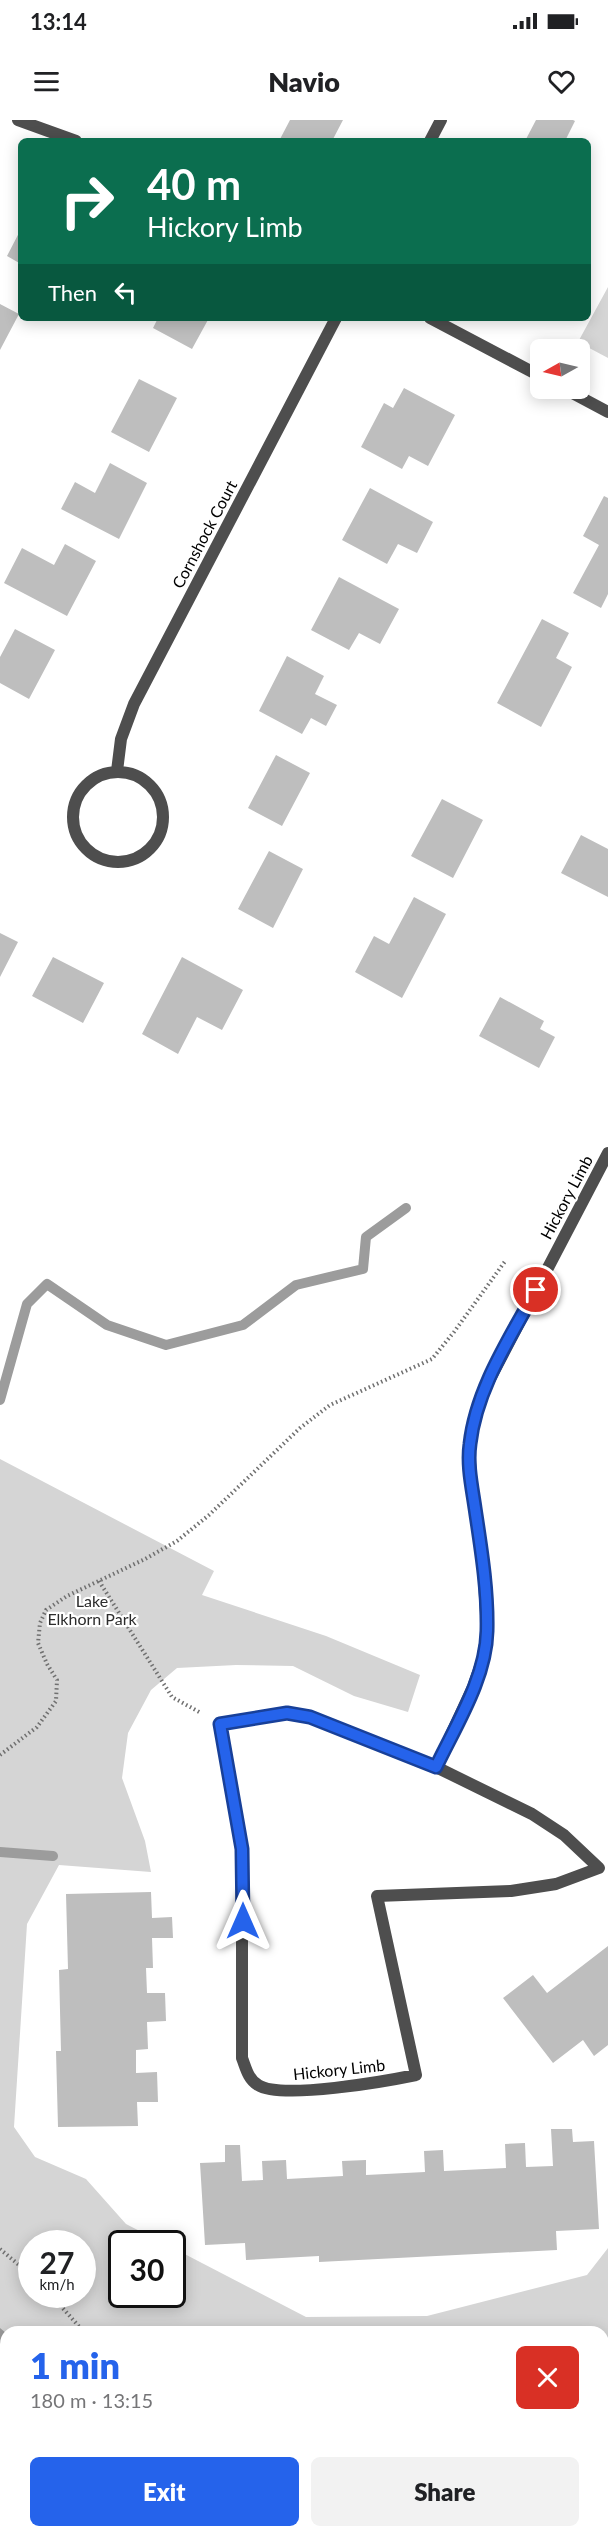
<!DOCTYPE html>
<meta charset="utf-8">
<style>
body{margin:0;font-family:Lato,sans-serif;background:#f2f2f2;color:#202124;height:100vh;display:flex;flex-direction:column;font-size:22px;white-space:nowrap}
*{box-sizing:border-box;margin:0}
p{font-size:20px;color:#757577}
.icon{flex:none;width:33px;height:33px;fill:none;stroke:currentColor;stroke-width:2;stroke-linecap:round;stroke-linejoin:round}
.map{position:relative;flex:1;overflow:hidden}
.details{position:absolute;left:0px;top:2206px;width:609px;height:212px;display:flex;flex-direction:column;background:#fff;border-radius:18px 18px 0 0;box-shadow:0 3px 15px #0003}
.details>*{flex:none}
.hud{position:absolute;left:18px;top:18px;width:573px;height:183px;border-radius:9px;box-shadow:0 3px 15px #0003;background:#0b6e4f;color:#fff;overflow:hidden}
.needle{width:39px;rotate:262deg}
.fabs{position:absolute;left:530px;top:219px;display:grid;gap:12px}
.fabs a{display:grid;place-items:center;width:60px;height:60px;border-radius:9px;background:#fff;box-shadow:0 3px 15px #0003;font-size:30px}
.speed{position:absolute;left:18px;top:2110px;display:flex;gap:12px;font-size:30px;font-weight:700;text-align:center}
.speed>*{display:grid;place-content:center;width:78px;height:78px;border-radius:50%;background:#fff;box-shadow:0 3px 15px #0003;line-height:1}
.speed small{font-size:15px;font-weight:400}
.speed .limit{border:3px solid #111;border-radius:9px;background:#fff;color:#111}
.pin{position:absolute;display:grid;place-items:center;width:51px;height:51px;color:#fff;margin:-26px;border:3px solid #fff;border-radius:50%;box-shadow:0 2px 6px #0007}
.me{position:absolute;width:66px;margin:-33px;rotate:0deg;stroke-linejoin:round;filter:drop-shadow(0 0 4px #0008)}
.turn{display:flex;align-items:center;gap:21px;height:126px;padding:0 30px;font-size:27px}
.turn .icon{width:78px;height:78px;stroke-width:2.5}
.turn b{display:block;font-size:42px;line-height:51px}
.then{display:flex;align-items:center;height:57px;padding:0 30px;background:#0003;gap:12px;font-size:22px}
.round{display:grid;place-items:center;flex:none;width:63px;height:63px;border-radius:9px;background:#f2f2f2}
.overview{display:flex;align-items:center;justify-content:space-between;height:102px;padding:0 30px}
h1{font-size:36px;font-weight:800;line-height:45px;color:#2563eb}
.action{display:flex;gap:12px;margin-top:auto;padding:12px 30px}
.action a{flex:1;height:69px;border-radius:9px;background:#2563eb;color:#fff;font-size:24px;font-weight:800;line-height:69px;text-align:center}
.action a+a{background:#f2f2f2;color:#202124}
.status{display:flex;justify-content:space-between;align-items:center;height:42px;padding:0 30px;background:#fff;direction:ltr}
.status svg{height:16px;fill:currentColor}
header{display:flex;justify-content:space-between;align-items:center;height:78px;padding:0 30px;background:#fff;font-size:27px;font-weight:800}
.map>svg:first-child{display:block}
.green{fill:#d5d5d5;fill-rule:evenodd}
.water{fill:#9c9c9c}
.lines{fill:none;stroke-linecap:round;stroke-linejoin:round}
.stream{stroke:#9c9c9c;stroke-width:10}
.building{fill:#bebebe}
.path{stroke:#707070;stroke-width:4;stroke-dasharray:1.5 3;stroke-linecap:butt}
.minor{stroke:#4e4e4e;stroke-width:12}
.route-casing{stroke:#184099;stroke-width:15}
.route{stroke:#2563eb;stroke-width:10}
.labels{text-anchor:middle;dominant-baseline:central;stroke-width:4.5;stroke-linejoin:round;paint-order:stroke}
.street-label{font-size:16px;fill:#000;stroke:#fff}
.park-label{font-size:16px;fill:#2c2c2c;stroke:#fff}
</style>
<div class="status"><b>13:14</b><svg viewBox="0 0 49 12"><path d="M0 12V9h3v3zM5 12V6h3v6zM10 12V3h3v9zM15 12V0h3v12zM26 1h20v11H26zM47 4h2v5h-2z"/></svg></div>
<header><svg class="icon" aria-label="menu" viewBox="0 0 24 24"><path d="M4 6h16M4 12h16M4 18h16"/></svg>Navio<svg class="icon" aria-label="heart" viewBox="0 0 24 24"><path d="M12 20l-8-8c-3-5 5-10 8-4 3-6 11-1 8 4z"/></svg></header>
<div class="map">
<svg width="608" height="2417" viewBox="0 0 608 2417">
<rect width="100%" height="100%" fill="#fff"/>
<path class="green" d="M608 167V238L578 222Z
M0 1339 214 1451 202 1475 326 1516 420 1555 408 1592 354 1576 293 1546 236 1545 177 1548 151 1570 128 1613 122 1658 145 1721 151 1752 59 1745 27 1804 14 2007 35 2037 86 2059 126 2104 165 2124H122V2175H172L173 2128 306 2197 427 2196 587 2155 608 2128V2417H0ZM32 2124H82V2175H32ZM6 2212H603V2412H6Z"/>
<path class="water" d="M0 2208 6 2213V2412H265L271 2417H0Z"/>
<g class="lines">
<path class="stream" d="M0 1280 27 1184 47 1164 107 1205 166 1225 243 1205 296 1165 363 1149 366 1117 406 1088
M0 1732 53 1736
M603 2361 608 2354
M552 2417 558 2412"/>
</g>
<path class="building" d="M290 0H343L332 21H279Z
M536 0H573L575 1 565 21H525Z
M21 109V144L7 136Z
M0 184 19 194 0 230Z
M158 198H209L192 229 153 208Z
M139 259 177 278 149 332 111 312Z
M404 268 455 295 428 346 409 336 402 349 361 327 384 283 393 288Z
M110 343 147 363 119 419 61 389 75 362 95 373Z
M370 368 433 402 417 433 398 424 387 444 342 420Z
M604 376 608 378V474L601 488 573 473 599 425 583 416Z
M65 424 96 441 67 496 4 463 22 428 54 445Z
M339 457 399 489 380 524 359 513 349 530 311 510Z
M542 499 569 513 556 538 572 547 541 607 497 583Z
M15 509 55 530 29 579 0 563V537Z
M287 536 324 556 315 574 337 585 326 606 311 598 302 614 259 591Z
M276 635 310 653 282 706 248 688Z
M442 679 483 700 453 758 411 736Z
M581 715 608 729V777L561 753Z
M269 731 303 749 273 808 238 789Z
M414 777 446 794 402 878 355 852 374 816 389 824Z
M0 813 18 822 0 857Z
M53 837 104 863 83 903 32 876Z
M182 837 243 870 222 910 197 897 178 934 142 914Z
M500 877 544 901 540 909 555 917 539 948 479 916Z
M151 1772 152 1798 172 1797 173 1818H152L153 1848H146L147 1873H165L166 1901 147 1902 148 1929 136 1930V1953L157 1952 158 1982H137L138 2006 58 2007 56 1931H61L59 1850 68 1849 66 1774Z
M608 1826V1925L594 1936 583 1920 553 1943 503 1878 533 1855 547 1873Z
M551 2009H572L573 2022 594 2021 599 2109 556 2111 557 2130 319 2142V2136L246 2140 245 2123 205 2125 200 2043 225 2042V2025H240L242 2061 263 2060 262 2041 286 2040 287 2059 343 2056 342 2041 366 2040V2055L425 2052 424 2031 443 2030 444 2051 506 2048 505 2024 525 2023 526 2047 553 2046Z"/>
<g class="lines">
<path class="path" d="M99 1461 172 1577 201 1593
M0 1635 37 1607 56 1581 57 1560 47 1544 38 1523 40 1503 46 1490 67 1476 145 1439 177 1421 209 1395 300 1308 330 1285 432 1239 454 1212 506 1140
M0 2129 32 2156
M51 2175 84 2212
M354 2412 363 2417"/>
<path class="minor" d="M18 0 76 21
M430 21 441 0
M430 198 540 256
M563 268 608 292
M117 651 121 619 134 584 336 198
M73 697a45 45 0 1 1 90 0a45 45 0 1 1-90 0Z
M287 1593 311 1597 436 1647 532 1694 564 1715 599 1748 556 1764 511 1771 377 1776 416 1955C387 1961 281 1980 258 1965 248 1959 246 1948 242 1938V1729L220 1604Z
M436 1647 473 1567 482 1541 487 1513 483 1442 471 1356 469 1326 481 1276 608 1033"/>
</g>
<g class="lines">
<g class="route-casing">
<path id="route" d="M243 1801 242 1729 220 1604 287 1593 310 1597 436 1647C456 1605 486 1558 487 1511 488 1470 481 1428 475 1388 472 1367 467 1345 470 1324 476 1269 510 1218 536 1170"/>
</g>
<use href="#route" class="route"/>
</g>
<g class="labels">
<g class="street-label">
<text transform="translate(204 414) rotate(-62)">Cornshock Court</text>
<text transform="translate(566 1077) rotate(-62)">Hickory Limb</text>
<text transform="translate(339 1949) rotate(-6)">Hickory Limb</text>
</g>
<g class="park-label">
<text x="92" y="1480">Lake<tspan x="92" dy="18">Elkhorn Park</tspan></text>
</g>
</g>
</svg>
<div class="fabs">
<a><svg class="needle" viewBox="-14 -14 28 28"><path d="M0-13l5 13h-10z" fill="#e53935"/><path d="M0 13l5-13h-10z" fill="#757577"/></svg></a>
</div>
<div class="speed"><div>27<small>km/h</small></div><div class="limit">30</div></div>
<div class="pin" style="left:536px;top:1170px;background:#d93025"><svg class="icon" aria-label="arrive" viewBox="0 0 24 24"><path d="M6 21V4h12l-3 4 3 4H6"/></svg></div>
<svg class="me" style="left:243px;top:1801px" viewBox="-20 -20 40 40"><path d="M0-17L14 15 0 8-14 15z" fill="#2563eb" stroke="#fff" stroke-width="4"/></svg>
<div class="hud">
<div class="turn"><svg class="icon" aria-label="right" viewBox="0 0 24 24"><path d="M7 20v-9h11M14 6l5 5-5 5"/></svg><div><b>40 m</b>Hickory Limb</div></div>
<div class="then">Then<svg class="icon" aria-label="left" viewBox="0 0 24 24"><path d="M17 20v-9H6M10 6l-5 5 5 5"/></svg></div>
</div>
<section class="details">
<div class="overview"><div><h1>1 min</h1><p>180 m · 13:15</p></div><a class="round" style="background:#d93025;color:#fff"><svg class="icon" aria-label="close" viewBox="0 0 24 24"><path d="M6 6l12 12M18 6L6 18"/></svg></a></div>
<div class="action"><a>Exit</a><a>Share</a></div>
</section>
</div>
